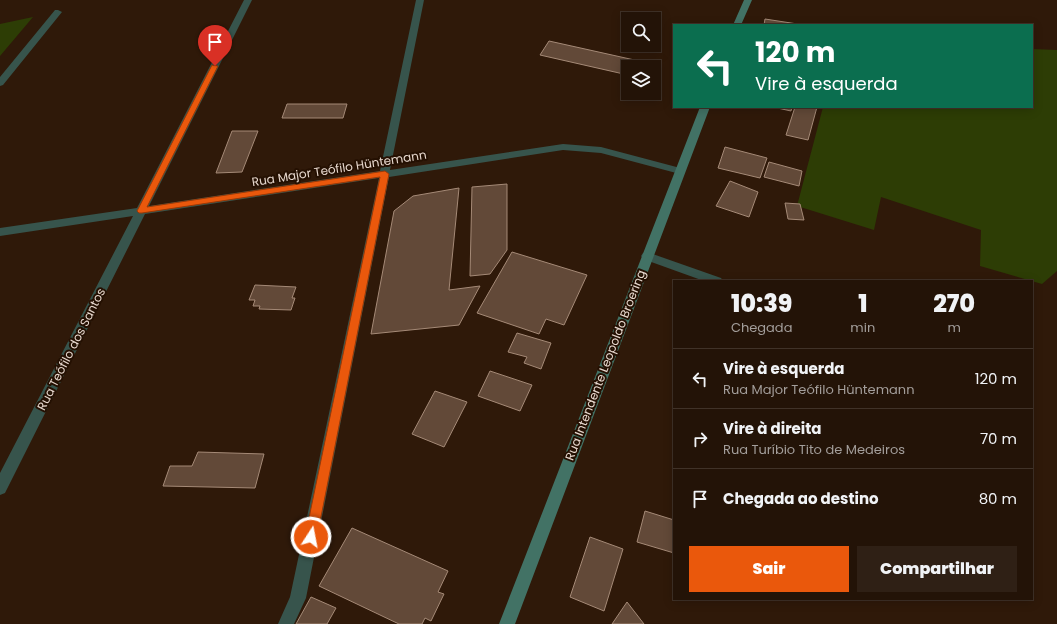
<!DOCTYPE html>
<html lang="pt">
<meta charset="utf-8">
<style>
body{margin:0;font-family:Poppins,sans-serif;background:#2f2015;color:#f1f3f6;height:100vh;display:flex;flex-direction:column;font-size:15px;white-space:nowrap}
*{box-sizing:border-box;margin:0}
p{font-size:13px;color:#a39e9b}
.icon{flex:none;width:22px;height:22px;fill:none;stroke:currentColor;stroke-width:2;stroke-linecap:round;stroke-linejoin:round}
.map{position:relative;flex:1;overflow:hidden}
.drawer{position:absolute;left:673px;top:280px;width:360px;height:320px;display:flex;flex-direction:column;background:#231307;border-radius:0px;box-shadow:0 2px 10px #0003,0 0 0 1px #403228}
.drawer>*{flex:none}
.banner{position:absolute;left:673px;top:24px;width:360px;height:84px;border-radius:0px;box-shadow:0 2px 10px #0003,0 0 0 1px #403228;background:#0b6e4f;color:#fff;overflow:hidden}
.buttons{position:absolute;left:621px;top:12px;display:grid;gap:8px}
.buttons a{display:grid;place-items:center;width:40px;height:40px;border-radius:0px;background:#231307;box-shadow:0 2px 10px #0003,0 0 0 1px #403228;font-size:20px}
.pin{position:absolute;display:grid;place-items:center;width:34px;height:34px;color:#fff;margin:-41px -17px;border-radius:50% 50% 50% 0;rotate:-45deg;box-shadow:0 0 4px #0007}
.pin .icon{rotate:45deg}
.me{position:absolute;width:44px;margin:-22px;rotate:11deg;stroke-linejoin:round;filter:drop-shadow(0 0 3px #0008)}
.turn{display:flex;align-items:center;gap:14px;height:84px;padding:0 16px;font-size:18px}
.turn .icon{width:52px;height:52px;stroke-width:2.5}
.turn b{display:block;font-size:28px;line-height:34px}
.eta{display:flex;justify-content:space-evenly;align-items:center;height:68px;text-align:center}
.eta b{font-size:24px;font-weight:800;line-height:28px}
.primary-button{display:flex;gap:8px;margin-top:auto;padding:8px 16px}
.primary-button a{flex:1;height:46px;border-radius:0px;background:#ea580c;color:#fff;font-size:16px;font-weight:800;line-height:46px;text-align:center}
.primary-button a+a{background:#2f2015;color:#f1f3f6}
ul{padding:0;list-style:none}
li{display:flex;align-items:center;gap:12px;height:60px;padding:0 16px;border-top:1px solid #403228}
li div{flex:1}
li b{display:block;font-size:15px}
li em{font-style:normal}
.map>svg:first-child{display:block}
.green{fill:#2d3d05}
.building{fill:#624938;stroke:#a58a77}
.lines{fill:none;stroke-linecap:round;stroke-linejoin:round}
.service{fill:#37544c;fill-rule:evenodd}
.minor{fill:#37544c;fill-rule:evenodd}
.secondary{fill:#427265;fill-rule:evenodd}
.route{fill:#ea580c;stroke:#983908}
.labels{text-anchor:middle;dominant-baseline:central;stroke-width:4;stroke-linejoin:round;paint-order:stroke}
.street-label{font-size:12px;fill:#e8d9cf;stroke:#241002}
</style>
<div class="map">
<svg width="1057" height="624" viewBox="0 0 1057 624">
<rect width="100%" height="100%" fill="#2f1909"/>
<path class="green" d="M33 17 0 56V24Z
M1032 49 1057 50V271L1042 284 980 266 981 230 881 197 874 230 797 206 823 107H1032Z"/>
<path class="building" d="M765 19 804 25H764Z
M549 41 648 63 646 67H628V75L540 55Z
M287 104H347L343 118H282Z
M773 107H792L791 111Z
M795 107H817L808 140 786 135Z
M232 131H258L242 172 216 173Z
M725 147 767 158 760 178 718 168Z
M769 162 802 171 799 186 764 177Z
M730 181 758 192 749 217 716 206Z
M507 184V250L490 274 470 276 472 187Z
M459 188 449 290 480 286 459 325 371 334 394 211 413 196Z
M785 203 800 204 804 220 788 219Z
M512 252 587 275 564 325 546 319 539 334 477 313Z
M255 285 296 287 292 298H295L291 310 259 309 260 306H253L255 300H249Z
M517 333 551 343 541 369 524 363 527 357 508 352Z
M490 371 532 385 520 411 478 396Z
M435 391 467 402 444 447 412 434Z
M198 452 264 454 255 488 163 486 170 466H192Z
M645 511 674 520V553L637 542Z
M352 528 448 571 438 592 444 594 431 621 425 618 422 624H399L319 586Z
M590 537 623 549 604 611 570 597Z
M311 597 336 608 327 624H296Z
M627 602 644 624H612Z"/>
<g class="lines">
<path class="service" d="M647 252 721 278 723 281H704L643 259 641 256 643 253Z"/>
<path class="minor" d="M244 0H252L149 206 380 171 416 0H424L390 170 563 144 601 147 684 169 685 171 680 174 601 153 563 150 389 177 306 598 294 624H278L290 597 379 178 145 214 5 493 0 495V473L133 216 0 236V228L137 208Z
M55 10H58L62 12 3 85 0 86V77Z"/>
<path class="secondary" d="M744 0H752L741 25H733Z
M700 107H710L515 624H499Z"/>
</g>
<path class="route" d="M212 65 218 66 147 207 385 171 389 174 317 537 315 541 311 542 307 541 305 537 380 177 142 213H139L137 211Z"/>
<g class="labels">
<g class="street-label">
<text transform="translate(339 168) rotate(-9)">Rua Major Teófilo Hüntemann</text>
<text transform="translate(71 349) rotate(-63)">Rua Teófilo dos Santos</text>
<text transform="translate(605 365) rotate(-69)">Rua Intendente Leopoldo Broering</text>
</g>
</g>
</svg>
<div class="buttons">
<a><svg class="icon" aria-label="search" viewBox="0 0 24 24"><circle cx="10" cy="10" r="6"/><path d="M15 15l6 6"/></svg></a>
<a><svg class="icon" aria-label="layers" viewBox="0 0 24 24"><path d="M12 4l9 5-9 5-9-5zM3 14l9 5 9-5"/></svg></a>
</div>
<div class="pin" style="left:215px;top:66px;background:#d93025"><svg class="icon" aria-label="arrive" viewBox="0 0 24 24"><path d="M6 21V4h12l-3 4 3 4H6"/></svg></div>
<svg class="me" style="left:311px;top:537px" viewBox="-20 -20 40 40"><circle r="17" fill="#ea580c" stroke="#fff" stroke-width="3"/><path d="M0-11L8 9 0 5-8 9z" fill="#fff"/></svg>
<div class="banner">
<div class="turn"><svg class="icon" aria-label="left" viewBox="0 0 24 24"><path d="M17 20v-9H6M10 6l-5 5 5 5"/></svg><div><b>120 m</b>Vire à esquerda</div></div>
</div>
<section class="drawer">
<div class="eta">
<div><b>10:39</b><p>Chegada</p></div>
<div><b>1</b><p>min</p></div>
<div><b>270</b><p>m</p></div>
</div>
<ul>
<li><svg class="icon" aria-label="left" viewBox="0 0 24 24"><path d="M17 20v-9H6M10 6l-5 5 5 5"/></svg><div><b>Vire à esquerda</b><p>Rua Major Teófilo Hüntemann</p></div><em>120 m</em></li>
<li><svg class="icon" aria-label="right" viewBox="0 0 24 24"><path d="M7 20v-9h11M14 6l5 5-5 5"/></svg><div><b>Vire à direita</b><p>Rua Turíbio Tito de Medeiros</p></div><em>70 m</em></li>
<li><svg class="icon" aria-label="arrive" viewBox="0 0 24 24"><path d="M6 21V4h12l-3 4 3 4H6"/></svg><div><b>Chegada ao destino</b></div><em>80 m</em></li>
</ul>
<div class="primary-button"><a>Sair</a><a>Compartilhar</a></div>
</section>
</div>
